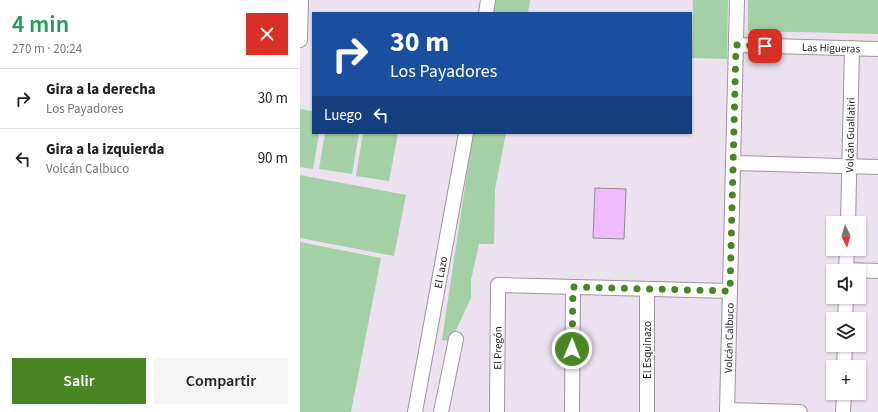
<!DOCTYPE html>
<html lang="es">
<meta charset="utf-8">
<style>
body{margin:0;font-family:"Source Sans 3",sans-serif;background:#f6f6f6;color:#222;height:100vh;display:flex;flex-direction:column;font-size:15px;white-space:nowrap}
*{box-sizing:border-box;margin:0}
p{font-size:13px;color:#767676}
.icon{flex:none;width:22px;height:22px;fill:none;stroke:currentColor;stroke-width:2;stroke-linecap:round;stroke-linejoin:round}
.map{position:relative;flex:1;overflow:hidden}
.details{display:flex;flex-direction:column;background:#fff;width:300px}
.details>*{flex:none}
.guide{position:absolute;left:12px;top:12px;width:380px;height:122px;border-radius:0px;box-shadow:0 1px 3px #0004;background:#1a4fa0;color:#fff;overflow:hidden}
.needle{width:26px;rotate:175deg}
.fabs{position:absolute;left:526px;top:216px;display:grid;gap:8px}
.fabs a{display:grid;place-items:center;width:40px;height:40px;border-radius:0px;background:#fff;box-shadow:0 1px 3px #0004;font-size:20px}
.pin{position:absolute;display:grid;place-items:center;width:34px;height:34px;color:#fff;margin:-17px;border-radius:8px;box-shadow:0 2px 6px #0006}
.me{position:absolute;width:44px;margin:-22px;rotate:1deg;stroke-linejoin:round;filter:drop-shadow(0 0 3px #0008)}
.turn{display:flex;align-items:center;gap:14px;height:84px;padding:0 12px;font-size:18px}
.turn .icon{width:52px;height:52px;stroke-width:2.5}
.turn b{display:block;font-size:28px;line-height:34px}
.then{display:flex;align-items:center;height:38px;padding:0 12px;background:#0003;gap:8px;font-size:15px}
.round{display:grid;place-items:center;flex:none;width:42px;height:42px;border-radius:0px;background:#f6f6f6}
.headline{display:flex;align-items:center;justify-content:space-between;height:68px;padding:0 12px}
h1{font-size:24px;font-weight:600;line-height:30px;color:#1e9e55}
.button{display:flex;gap:8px;margin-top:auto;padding:8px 12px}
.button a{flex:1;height:46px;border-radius:0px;background:#498522;color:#fff;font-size:16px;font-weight:600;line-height:46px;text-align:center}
.button a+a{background:#f6f6f6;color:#222}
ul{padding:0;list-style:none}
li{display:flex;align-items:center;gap:12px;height:60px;padding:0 12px;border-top:1px solid #e0e0e0}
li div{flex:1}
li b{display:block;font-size:15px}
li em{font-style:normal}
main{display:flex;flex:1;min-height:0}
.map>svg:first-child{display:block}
.green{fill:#a4d0a5}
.building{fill:#efbbfa;stroke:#938895}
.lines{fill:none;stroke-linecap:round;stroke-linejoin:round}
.minor-casing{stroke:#9e93a1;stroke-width:16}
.minor{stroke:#fff;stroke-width:14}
.route{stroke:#498522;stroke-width:7;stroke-dasharray:0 12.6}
.labels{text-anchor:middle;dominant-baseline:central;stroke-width:3.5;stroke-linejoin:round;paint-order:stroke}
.street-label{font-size:11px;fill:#1e1a1f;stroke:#fff}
</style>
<main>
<section class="details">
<div class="headline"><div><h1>4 min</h1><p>270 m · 20:24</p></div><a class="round" style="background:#d93025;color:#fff"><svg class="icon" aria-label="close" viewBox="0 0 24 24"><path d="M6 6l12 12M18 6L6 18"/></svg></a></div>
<ul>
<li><svg class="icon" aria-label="right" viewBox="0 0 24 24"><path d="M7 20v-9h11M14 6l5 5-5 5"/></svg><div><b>Gira a la derecha</b><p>Los Payadores</p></div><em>30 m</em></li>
<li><svg class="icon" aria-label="left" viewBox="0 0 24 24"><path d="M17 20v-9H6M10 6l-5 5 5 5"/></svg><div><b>Gira a la izquierda</b><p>Volcán Calbuco</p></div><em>90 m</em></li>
</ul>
<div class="button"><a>Salir</a><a>Compartir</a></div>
</section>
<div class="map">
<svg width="578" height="412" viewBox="0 0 578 412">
<rect width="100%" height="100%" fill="#ece1ef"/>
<path class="green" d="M193 0H230L228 13H191Z
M393 0H428L427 59 392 58Z
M448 0H578V34L448 31Z
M0 109 13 111V133H19L13 169 0 167Z
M25 133H59L52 174 19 169Z
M63 133H98L89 181 56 176Z
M173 133H206L195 189 194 244H179L171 280V298L151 341 142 340Z
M0 175 106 195 94 256 0 238Z
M0 242 81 258 51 412H0Z"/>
<path class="building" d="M295 188 326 189 324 239 293 238Z"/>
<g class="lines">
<g class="minor-casing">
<g id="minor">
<path d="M186 13 188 0"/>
<path d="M0 40 1 0"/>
<path id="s1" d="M436 45 578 49"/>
<path d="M433 163 578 167"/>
<path id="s2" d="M548 223 552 48"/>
<path d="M546 270 578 271"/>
<path d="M546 271 547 249"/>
<path d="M545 319 546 297"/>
<path d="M544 367 545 345"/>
<path d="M427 410 500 412"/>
<path id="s3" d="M115 412 166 133"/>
<path d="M141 412 156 339"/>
<path id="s4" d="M197 412 198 285 430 291"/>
<path d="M272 412 273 287"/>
<path d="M347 412V289"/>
<path id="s5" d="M427 412 437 0"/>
<path d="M543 412 544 393"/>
</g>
</g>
<use href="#minor" class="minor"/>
</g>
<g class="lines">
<path class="route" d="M272 349 273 287 430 291 436 45 465 46"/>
</g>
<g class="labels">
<g class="street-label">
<text stroke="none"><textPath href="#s1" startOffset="95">Las Higueras</textPath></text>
<text stroke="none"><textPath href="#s2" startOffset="88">Volcán Guallatiri</textPath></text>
<text stroke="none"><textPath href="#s3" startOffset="142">El Lazo</textPath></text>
<text stroke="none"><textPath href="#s5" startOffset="74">Volcán Calbuco</textPath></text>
<text stroke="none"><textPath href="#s4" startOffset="64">El Pregón</textPath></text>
<text transform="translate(347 350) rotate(-90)">El Esquinazo</text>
</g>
</g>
</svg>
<div class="fabs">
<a><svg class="needle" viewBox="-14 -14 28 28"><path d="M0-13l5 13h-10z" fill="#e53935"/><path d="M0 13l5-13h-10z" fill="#767676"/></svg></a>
<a><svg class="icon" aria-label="sound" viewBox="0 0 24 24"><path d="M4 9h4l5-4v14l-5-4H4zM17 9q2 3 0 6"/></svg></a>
<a><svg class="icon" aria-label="layers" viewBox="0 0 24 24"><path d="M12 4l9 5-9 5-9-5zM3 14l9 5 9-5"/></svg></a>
<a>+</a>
</div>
<div class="pin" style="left:465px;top:46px;background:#d93025"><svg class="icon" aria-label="arrive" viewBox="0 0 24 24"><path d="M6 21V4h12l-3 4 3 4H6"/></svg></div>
<svg class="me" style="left:272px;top:349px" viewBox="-20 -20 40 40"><circle r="17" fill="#498522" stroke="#fff" stroke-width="3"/><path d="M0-11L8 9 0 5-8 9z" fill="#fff"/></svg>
<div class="guide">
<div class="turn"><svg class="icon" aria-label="right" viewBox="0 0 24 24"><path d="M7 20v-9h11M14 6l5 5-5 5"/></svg><div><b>30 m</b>Los Payadores</div></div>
<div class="then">Luego<svg class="icon" aria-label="left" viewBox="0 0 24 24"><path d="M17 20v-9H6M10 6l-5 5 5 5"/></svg></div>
</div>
</div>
</main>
